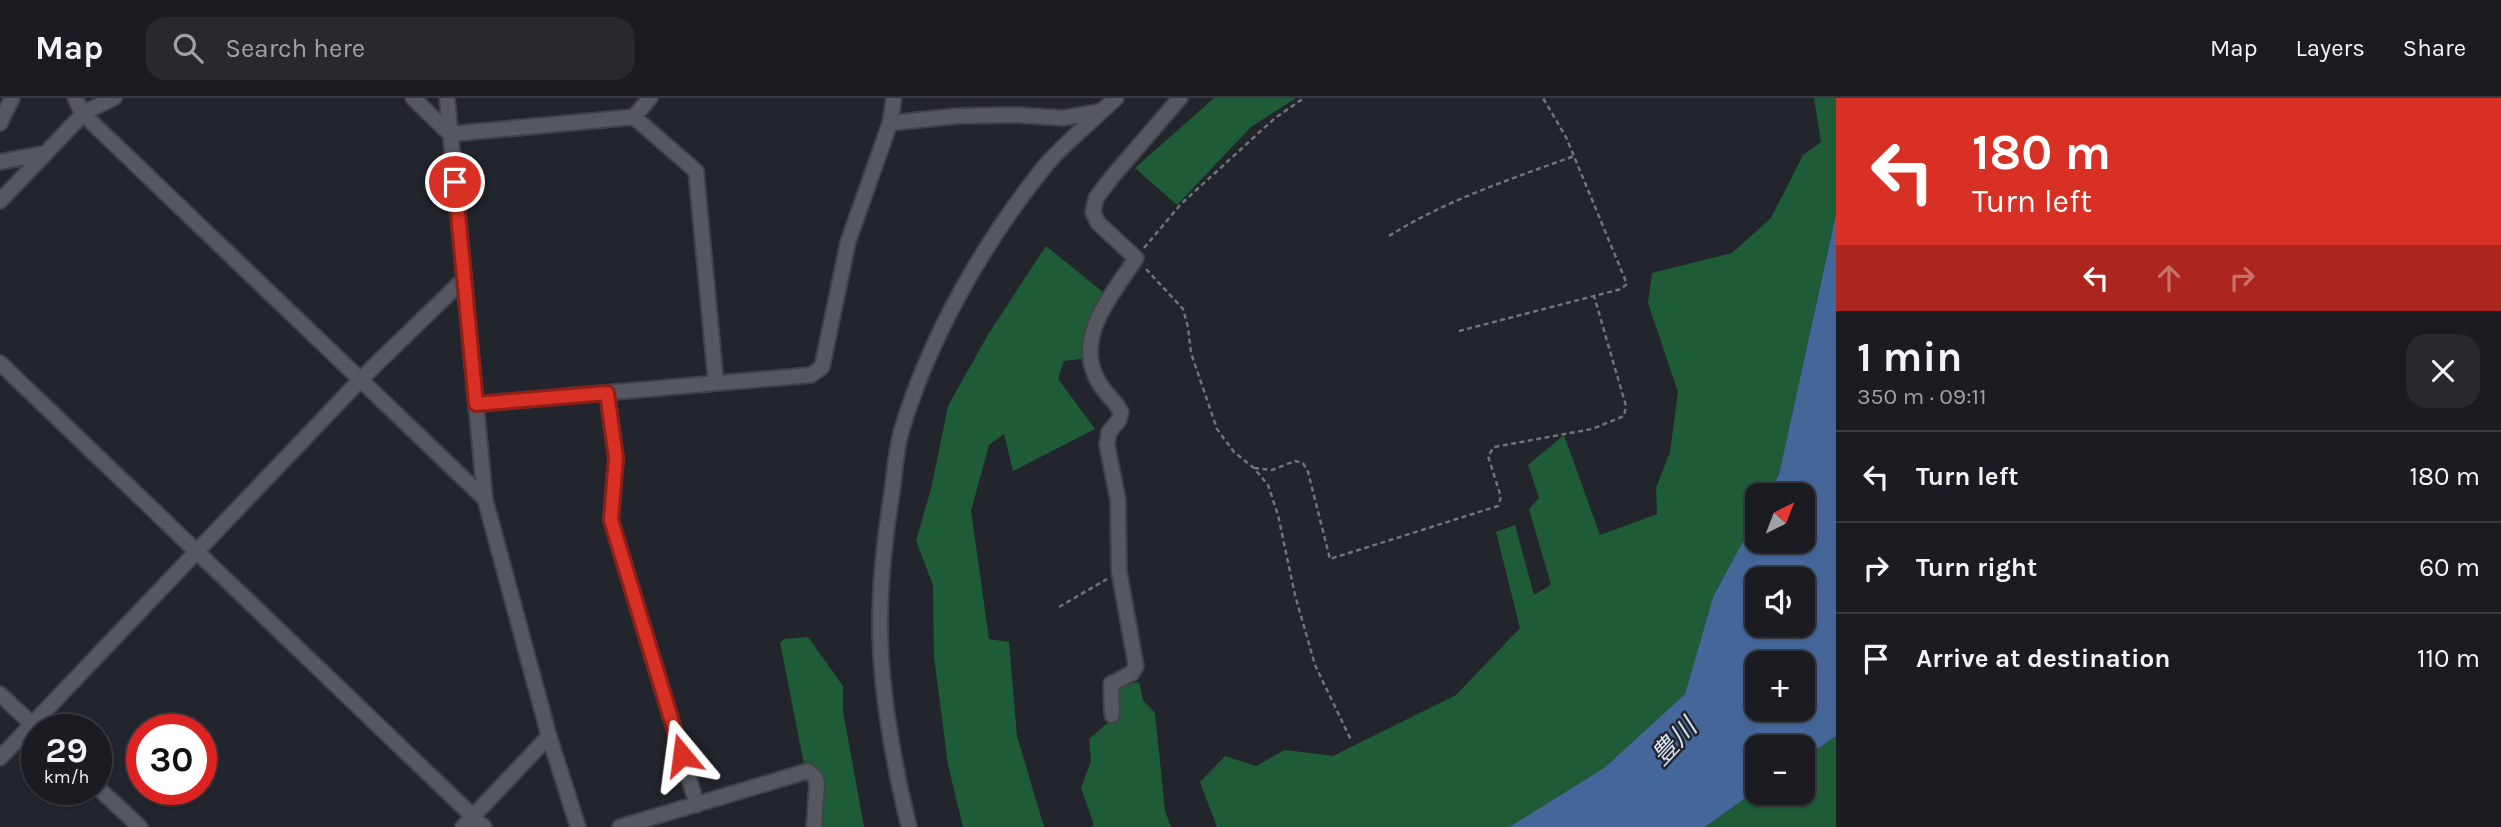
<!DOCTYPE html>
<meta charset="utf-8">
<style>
body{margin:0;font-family:Karla,"Noto Sans JP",sans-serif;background:#27292f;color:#f1f3f6;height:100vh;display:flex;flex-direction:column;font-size:26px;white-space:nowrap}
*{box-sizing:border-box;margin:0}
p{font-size:23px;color:#9fa1a5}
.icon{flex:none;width:38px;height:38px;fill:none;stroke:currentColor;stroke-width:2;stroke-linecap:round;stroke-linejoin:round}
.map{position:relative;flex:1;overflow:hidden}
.drawer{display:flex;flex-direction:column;background:#1a1c22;width:665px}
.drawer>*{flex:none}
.hud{background:#d93025;color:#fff;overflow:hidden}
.needle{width:46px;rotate:42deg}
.fabs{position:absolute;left:1745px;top:385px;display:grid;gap:14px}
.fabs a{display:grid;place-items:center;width:70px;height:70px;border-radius:14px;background:#1a1c22;box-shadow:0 2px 5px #0004,0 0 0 2px #383a40;font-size:35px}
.speed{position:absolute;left:21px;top:616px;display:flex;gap:14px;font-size:35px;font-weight:700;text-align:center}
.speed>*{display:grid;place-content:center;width:91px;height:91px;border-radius:50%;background:#1a1c22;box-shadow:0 2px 5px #0004,0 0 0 2px #383a40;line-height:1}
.speed small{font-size:18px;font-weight:400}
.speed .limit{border:10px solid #d22;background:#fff;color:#111}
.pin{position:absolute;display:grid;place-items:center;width:60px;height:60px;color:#fff;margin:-30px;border:4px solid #fff;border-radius:50%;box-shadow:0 2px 7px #0007}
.me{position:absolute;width:77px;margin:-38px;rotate:344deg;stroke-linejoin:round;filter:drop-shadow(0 0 5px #0008)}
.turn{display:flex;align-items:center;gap:24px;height:147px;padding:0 21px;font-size:32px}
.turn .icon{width:91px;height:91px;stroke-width:2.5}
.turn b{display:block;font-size:49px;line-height:60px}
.lanes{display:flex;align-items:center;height:66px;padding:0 21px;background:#0003;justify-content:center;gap:35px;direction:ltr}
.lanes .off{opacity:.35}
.round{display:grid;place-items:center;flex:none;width:74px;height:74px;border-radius:21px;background:#27292f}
.head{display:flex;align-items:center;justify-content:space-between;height:119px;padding:0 21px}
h1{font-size:42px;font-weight:700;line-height:52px}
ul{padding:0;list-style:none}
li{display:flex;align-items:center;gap:21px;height:91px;padding:0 21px;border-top:2px solid #383a40}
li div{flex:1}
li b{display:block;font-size:26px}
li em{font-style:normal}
header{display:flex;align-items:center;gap:42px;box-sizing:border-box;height:98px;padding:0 35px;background:#1a1c22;border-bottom:2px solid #383a40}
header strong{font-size:33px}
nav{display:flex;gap:38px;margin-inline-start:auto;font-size:24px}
.search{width:490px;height:63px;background:#27292f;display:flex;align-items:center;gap:18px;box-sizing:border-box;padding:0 24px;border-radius:21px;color:#9fa1a5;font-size:26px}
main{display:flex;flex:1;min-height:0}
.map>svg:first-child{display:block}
.forest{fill:#1d5c36}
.water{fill:#469;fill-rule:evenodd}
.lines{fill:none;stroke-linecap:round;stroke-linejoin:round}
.minor-casing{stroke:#414248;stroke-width:18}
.path{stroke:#72747b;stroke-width:2.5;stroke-dasharray:5 3.5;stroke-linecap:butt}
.minor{stroke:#565861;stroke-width:14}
.route-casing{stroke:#8d1f18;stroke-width:18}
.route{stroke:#d93025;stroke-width:12}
.labels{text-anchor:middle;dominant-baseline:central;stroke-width:5;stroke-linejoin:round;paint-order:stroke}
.water-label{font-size:26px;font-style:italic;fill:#d8e3f2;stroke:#23252d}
</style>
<header>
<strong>Map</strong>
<div class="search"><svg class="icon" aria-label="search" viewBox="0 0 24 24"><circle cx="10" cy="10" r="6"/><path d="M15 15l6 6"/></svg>Search here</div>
<nav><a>Map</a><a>Layers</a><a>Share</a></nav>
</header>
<main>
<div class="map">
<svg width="1836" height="729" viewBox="0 0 1836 729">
<rect width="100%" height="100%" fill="#23252d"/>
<path class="forest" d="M1214 0H1296L1251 29 1177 107 1135 70Z
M1814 0H1836V116L1779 376 1768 397H1757V417L1713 499 1685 596 1604 670 1509 729H1217L1200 684 1225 658 1256 668 1285 652 1333 658 1456 597 1520 530 1496 434 1515 427 1534 497 1551 487 1529 411 1539 400 1528 367 1564 337 1600 437 1657 416 1656 390 1670 354 1678 294 1648 205 1652 175 1732 155 1771 120 1803 57 1821 44Z
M1046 148 1109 199C1087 219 1084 231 1088 260L1064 263 1058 281 1095 331 1013 373 1004 336 989 347 971 413 989 541 1009 544 1017 638 1044 729H963L948 667 934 559 933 487 916 443 931 391 948 308 989 235Z
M808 539 843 588V613L864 729H817V700L805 671 780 545 784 541Z
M1139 584 1143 602 1155 615 1165 713 1171 729H1091L1094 727 1081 690 1091 663 1089 641 1111 622 1116 588Z
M1836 638V729H1705L1757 692V695H1802L1803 661Z"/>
<path class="water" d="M1836 116V638L1803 661 1802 649H1757V692L1705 729H1509L1604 670 1685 596 1713 499 1757 417V443H1802V397H1768L1779 376ZM1757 481H1802V527H1757ZM1757 565H1802V611H1757Z"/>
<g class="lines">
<g class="minor-casing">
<path id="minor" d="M75 0 83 16 485 401
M413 0 450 36 634 19 696 73 716 285
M447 0 485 401 549 638 578 729
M634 19 650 0
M0 25 12 0
M890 25 957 18 1016 17 1063 20 1102 13 1116 0
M0 64 46 55
M0 103 85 14 114 0
M0 265 484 729
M607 295 616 360 611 422 697 707
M476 306 811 277 822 269 848 144 890 25 894 0
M0 596 37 631
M1112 617 1111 586 1132 575 1136 568 1119 473 1118 402 1107 347 1109 334 1119 322 1121 314C1116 304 1107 297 1101 288 1070 242 1112 198 1136 160L1098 125 1093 114 1096 100 1112 79 1180 0
M0 660 364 278 464 181
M96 688 140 729
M463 729 549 638
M620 729 808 673 815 679 817 685 814 729
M909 729C893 663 880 593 880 525 880 481 885 438 892 394 895 373 896 351 902 331 930 238 984 144 1045 68 1062 48 1083 31 1102 13"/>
</g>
<path class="path" d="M1389 138C1446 102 1511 81 1574 58
M1144 150 1181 106 1275 20 1304 0
M1146 171 1183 211 1188 229 1191 255 1217 331 1234 354 1254 370 1268 387 1278 417 1295 497 1315 567 1351 642
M1459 233 1621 191 1627 186 1566 39 1543 0
M1254 370 1272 372 1295 363 1303 365 1308 374 1330 461 1498 408 1501 399 1488 358 1494 349 1592 331 1624 318 1626 308 1594 198
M1059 509 1107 481"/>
<use href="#minor" class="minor"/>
</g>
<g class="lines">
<g class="route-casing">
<path id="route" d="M455 84 476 306 607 295 616 360 611 422 682 657"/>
</g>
<use href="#route" class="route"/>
</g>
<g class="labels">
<g class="water-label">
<text transform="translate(1674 644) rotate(-47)">豊川</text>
</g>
</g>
</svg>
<div class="fabs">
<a><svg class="needle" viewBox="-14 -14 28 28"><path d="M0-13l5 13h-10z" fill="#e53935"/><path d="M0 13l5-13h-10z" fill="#9fa1a5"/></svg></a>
<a><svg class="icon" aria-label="sound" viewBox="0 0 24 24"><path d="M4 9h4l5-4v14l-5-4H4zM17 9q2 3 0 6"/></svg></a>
<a>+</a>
<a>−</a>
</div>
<div class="speed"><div>29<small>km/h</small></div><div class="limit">30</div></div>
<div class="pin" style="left:455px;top:84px;background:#d93025"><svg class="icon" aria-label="arrive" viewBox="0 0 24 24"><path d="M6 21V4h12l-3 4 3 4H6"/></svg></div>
<svg class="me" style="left:682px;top:657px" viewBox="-20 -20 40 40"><path d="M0-17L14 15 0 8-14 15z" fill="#d93025" stroke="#fff" stroke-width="4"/></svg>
</div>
<section class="drawer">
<div class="hud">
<div class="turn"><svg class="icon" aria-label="left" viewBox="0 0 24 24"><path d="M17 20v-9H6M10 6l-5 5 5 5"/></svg><div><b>180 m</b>Turn left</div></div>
<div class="lanes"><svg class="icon" aria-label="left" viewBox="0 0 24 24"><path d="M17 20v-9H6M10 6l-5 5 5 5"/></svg><svg class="icon off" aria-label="ahead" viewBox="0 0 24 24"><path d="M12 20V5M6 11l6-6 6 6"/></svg><svg class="icon off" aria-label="right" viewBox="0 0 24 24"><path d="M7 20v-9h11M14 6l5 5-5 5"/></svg></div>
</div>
<div class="head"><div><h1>1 min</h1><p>350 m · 09:11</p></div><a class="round"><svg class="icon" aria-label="close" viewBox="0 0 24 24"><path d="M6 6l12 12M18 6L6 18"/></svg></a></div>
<ul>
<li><svg class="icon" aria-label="left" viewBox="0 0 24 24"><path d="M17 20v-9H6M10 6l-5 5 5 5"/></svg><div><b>Turn left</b></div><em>180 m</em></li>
<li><svg class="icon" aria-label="right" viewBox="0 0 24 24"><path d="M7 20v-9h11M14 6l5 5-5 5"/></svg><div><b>Turn right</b></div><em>60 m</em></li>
<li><svg class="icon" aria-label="arrive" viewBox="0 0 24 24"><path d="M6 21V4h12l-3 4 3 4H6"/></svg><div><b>Arrive at destination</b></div><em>110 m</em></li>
</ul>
</section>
</main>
